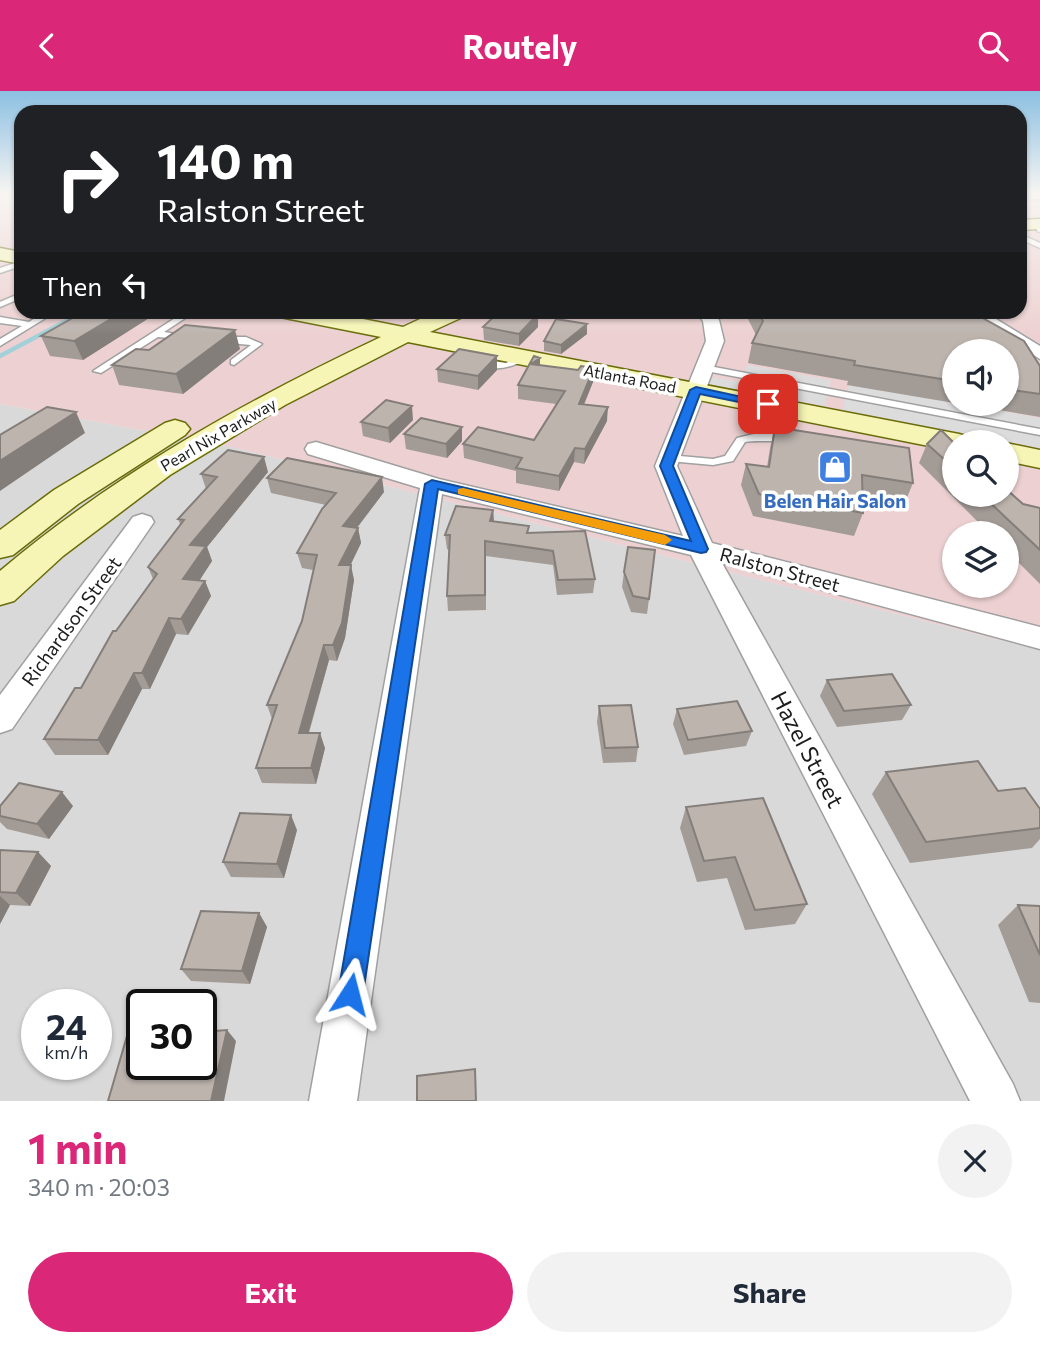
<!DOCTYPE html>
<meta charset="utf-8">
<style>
body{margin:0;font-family:Commissioner,sans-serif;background:#f2f2f3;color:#1f2937;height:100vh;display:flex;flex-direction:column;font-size:26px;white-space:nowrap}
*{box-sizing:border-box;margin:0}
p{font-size:23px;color:#747a83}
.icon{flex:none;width:38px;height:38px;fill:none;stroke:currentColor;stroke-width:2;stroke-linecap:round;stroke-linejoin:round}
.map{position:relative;height:1010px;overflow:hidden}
.details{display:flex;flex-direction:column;background:#fff;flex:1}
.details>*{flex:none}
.top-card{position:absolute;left:14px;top:14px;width:1013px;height:214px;border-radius:21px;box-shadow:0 2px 5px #0004;background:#202124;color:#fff;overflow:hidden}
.controls{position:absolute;left:942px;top:248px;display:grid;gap:14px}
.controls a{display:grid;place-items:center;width:77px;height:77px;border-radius:50%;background:#fff;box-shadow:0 2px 5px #0004;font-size:35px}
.speed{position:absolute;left:21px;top:898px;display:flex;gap:14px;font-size:35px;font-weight:700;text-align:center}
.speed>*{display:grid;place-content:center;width:91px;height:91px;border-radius:50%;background:#fff;box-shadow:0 2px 5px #0004;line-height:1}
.speed small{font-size:18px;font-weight:400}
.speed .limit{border:4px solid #111;border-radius:10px;background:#fff;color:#111}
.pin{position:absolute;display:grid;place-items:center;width:60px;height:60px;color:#fff;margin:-30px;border-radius:14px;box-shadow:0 4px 10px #0006}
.me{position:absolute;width:77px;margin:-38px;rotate:9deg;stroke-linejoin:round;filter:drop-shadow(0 0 5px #0008)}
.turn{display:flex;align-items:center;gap:24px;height:147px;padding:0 28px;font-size:32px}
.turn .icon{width:91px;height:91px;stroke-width:2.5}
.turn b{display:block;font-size:49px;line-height:60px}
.then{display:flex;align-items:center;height:66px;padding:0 28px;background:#0003;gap:14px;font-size:26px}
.round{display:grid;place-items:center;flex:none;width:74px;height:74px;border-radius:37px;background:#f2f2f3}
.headline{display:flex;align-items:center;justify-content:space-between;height:119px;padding:0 28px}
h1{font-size:42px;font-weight:700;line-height:52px;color:#db2777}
.primary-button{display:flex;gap:14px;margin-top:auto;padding:14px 28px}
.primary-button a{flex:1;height:80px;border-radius:42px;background:#db2777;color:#fff;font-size:28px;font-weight:700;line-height:80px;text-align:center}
.primary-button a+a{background:#f2f2f3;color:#1f2937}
header{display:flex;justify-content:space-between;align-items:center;height:91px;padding:0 28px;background:#db2777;color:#fff;font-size:32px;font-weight:700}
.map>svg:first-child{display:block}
.residential{fill:#dad9d9;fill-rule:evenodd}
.commercial{fill:#edd1d2;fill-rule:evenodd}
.parking{fill:#dcdcdc}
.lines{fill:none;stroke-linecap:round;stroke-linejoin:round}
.stream{stroke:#a3d1d9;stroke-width:4.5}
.lane-casing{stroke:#a0a0a0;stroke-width:3}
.street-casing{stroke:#a0a0a0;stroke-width:3}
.secondary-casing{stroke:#686c09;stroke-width:3}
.lane{fill:#fff;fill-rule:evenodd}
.street{fill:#fff;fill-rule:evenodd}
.secondary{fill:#f6f5b6;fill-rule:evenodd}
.wall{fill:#a39b96}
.shaded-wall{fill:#847e7a}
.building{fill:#bdb4ae;stroke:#847e7a;stroke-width:2}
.route{fill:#1a73e8;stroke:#114b97;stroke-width:2}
.slow{fill:#f59e0b}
.labels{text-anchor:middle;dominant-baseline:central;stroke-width:7;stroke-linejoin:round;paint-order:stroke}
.far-street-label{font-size:16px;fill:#1c1c1c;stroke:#fff}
.shop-label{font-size:19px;font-weight:bold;fill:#366cbe;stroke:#fff}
.street-label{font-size:19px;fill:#1c1c1c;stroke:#fff}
.near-street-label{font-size:23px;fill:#1c1c1c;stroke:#fff}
</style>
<header><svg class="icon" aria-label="back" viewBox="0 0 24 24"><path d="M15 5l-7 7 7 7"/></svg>Routely<svg class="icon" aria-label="search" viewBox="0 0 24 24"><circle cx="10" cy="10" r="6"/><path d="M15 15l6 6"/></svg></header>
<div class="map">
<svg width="1040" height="1010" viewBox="0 0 1040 1010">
<rect width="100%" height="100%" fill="#ede8e2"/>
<path class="residential" d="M0 313 232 356 1040 559V1010H0ZM37 914H96V973H37ZM142 914H201V973H142Z"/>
<path class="commercial" d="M0 103H21V220H1020V103H1040V559L232 356 0 313ZM954 261H1006V313H954ZM954 352H1006V404H954ZM954 443H1006V495H954Z"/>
<path class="parking" d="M748 274 831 289 825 315 708 293 712 286 740 291Z
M849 292 1040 327V357L842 319Z"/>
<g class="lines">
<path class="stream" d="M0 265 85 220"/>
<g class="lane-casing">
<path id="lane" d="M1040 104V108L1020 109V105Z
M1040 137V141L1037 140V138Z
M1020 143 1040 152V157L1020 148Z
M21 170V175L0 182V177Z
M21 202V207L0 216V211Z
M46 220H57L0 255V248L22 235 0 232V226L29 231Z
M186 220H196L164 241 189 245V249L158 246 101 282 93 280Z
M220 246H246L262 253 234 274 231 273V269L251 254 217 251V247Z
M524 263 529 266 527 268C509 278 493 281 474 271L479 268 506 272Z
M704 274 1040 338V344L701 279V275Z
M758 342 789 343 794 346C782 353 760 348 745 351L733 370 713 374 669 370 663 367 669 364 713 368 725 365 737 347Z"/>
</g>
<g class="street-casing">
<path id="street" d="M695 220H712L719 229 724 250 677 375 712 452 1040 536V558L722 472 1013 993 1020 1010H970L691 464 442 403 357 1010H309L420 397 308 363 305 358 308 353 316 351 439 388 683 445 655 375 706 250 703 230Z
M963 220H983L1040 255V268Z
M142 423 151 426 154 431 12 638 0 642V604L133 426Z"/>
</g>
<g class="secondary-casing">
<path id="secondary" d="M1040 128V138L1020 139V129Z
M0 157 21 161V173L0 169Z
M274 220H323L403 236 437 220H468L465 225 430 241 959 343 970 346 974 352H954V360L408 251 285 314 170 384 63 465 14 510 0 514V480C115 383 245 310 381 246L285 227 277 225Z
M175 329 185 332 190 338 185 344 78 413 13 464 0 467V439L54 399 165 332Z
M1006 352 1040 359V377L1006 370Z"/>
</g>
<use href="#lane" class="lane"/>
<use href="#street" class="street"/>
<use href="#secondary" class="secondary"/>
</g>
<path class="wall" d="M85 220H160L83 269 50 265 41 245Z
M744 220H970L1040 275V326L964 313H1006V261H954V312L847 294 848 290 748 272 752 252 756 244Z
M587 233V243L561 263 544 260V250Z
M483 236H538L519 255 484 249Z
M240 258 183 303 119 294 112 274Z
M540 274 593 291 584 314 607 330 584 373 574 371 559 400 516 392V380L464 367 463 353 534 349 556 313 518 308V294Z
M437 278 497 279 478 299 438 291Z
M413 329 390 352 363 345 361 331Z
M462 336V350L447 367 406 358 404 343Z
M775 336 913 392 904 414 862 407 863 422 854 445 753 425 741 394 746 373 767 376 770 357Z
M954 352V404H1006L1023 413 1040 417V493L1006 459V443H990L919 372 927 353Z
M268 381 207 456 212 470 199 490H205L211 505 188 544 176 543 150 598H142L108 664H55L44 648 81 597 116 540 153 488 148 476 180 433 178 428 206 398 201 383Z
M267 387 384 401 357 437H358L361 452 350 474 354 489 345 547 337 570 329 569 309 642 325 657 316 693 262 692 256 677 272 628 267 614 302 530 313 479 302 477 297 462 326 414 271 402Z
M493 419 494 430 529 442 595 488 593 502 557 504 553 474 486 465V519L448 520 447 505 449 459 447 458 445 444Z
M624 481 649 508 647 523 631 521 622 496Z
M827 589 911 614 902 629 837 636 820 605Z
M599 615 638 656 636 671 603 672 597 631Z
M677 618 752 640 746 655 684 664 673 633Z
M886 681 998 700 1040 737V748L1032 757 910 772 872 703Z
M0 715H73L49 748 7 738 0 731Z
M686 716 807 813 795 833 745 839 727 787 697 791 680 737Z
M297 739 284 787 231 786 223 771Z
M0 759 38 761 51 775 30 815 10 814 0 833Z
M1018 814 1040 815V912L1029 911 998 834Z
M259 822 267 836 250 893 191 890 181 878Z"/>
<path class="shaded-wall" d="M124 220H160L83 269 74 250Z
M538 223V236L519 255V243Z
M587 233V243L561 263V254Z
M235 239 240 258 183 303 176 283Z
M497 265V279L478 299V285Z
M540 267V280L531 273Z
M594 277 593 291 578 327 579 313Z
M412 315 413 329 390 352 388 337Z
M608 316 607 330 584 373 585 358Z
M76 321 85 342 0 400V370Z
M462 336V350L447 367 446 353Z
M575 357 574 371 559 400V385Z
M264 366 268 381 207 456 212 470 190 504 183 488 190 454Z
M382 386 384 401 346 451 343 435Z
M493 419 494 433 490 430Z
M358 437 361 452 343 490 339 474Z
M351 474 354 489 345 547 337 570 333 554Z
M205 490 211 505 188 544 181 528Z
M169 527 176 543 150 598 142 582Z
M324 554 329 569 304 657 299 642Z
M134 582 142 598 108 664 98 649Z
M320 642 325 657 316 693 311 677Z
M62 701 73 715 49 748 37 733Z
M291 724 297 739 284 787 277 773Z
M38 761 51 775 30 815 16 802Z
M0 805 10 814 0 833Z
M259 822 267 836 250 893 242 880Z
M227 939 236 950 224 1010H211Z"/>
<path class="building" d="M85 220H124L74 250 41 245Z
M500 220H522L538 223 519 243 483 236Z
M757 220H970L1024 250 1040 275V303L1006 298V261H954V290L854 274 855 270 752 252 763 230Z
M556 228 587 233 561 254 544 250Z
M185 234 235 239 176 283 112 274 136 258 149 259Z
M459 258 497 265 478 285 437 278Z
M534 265 540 267 531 273 578 279 581 275 594 277 579 313 608 316 585 358 575 357 559 385 516 377 522 367 463 353 478 336 534 349 565 300 518 294Z
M386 309 412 315 388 337 361 331Z
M47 316 76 321 0 370V344Z
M421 327 462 336 446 353 404 343Z
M775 336 909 357 913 392 862 384 863 422 759 403 746 373 769 376Z
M941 339 954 352V377L927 353Z
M228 359 264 366 190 454 206 455 183 488 205 490 181 528 169 527 142 582H134L98 649 44 648 75 597H81L113 540H116L157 483 148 476 184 429 178 428 217 386 201 383Z
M287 367 382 386 343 435 358 437 339 474H351L342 532 333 554H324L299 642H320L311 677H256L277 614H267L302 530 317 464 297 462 322 418 336 402 267 387Z
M1006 398 1023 413 1040 417V459L982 404H1006Z
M456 415 493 419 490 430 529 435 527 442 585 440 595 488 558 489 553 460 485 450V504L447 505 450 444H445Z
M628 456 655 459 649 508 633 505 624 481Z
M892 583 911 614 844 620 827 589Z
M737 610 752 640 688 649 677 618Z
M631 614 638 656 605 657 599 615Z
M978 670 998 700 1025 697 1040 718V737L926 751 886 681Z
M19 692 62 701 37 733 0 725V715Z
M763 707 807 813 755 819 735 766 704 770 686 716Z
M240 722 291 724 277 773 223 771Z
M0 759 38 761 16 802 0 801Z
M1018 814 1040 815V864Z
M201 820 259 822 242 880 181 878Z
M227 939 211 1010H108L127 945 142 944V973H201V941Z
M475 978 476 1010H417V985Z"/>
<linearGradient id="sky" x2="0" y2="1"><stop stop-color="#8cc0e2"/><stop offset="0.42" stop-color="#f7f5f2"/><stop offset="1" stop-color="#f7f5f2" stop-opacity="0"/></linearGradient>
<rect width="1040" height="244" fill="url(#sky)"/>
<path class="route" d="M696 296 774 313 768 317 700 303 673 375 708 458 706 461 701 462 438 398 363 903 359 912 350 915 341 912 338 903 425 393 432 389 691 450 660 375 690 299Z"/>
<path class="slow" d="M463 397 665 444 672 449 665 454 458 403V398Z"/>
<defs>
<g id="shop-square" transform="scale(1.75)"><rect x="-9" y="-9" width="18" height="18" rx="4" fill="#3f7fe0" stroke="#fff"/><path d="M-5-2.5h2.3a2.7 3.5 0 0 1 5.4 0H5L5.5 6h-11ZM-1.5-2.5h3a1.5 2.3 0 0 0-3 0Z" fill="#fff"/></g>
</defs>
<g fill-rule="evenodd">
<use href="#shop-square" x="835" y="376"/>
</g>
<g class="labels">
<g class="far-street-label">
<text transform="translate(630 287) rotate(11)">Atlanta Road</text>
<text transform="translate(218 343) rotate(-30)">Pearl Nix Parkway</text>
</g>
<g class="shop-label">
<text x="835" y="409">Belen Hair Salon</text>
</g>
<g class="street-label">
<text transform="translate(780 478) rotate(15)">Ralston Street</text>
<text transform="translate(71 530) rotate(-54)">Richardson Street</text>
</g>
<g class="near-street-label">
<text transform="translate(808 658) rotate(62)">Hazel Street</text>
</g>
</g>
</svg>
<div class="controls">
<a><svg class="icon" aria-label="sound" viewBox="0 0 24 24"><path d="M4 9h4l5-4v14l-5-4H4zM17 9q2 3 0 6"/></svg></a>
<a><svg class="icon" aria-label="search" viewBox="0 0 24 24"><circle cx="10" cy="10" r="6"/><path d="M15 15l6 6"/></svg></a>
<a><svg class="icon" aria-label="layers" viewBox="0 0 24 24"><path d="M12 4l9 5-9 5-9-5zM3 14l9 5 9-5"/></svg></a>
</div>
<div class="speed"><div>24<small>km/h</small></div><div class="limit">30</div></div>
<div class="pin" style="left:768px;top:313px;background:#d93025"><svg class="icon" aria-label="arrive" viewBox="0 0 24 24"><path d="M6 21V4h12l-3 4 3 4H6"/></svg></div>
<svg class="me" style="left:350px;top:903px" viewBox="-20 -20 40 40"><path d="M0-17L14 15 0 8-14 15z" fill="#1a73e8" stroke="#fff" stroke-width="4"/></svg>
<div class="top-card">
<div class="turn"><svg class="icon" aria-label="right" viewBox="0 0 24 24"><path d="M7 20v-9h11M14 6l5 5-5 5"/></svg><div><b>140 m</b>Ralston Street</div></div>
<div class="then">Then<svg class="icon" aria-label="left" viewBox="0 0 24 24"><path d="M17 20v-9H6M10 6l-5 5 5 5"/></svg></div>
</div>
</div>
<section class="details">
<div class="headline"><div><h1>1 min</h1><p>340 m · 20:03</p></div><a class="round"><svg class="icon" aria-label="close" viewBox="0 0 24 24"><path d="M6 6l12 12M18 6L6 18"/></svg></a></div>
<div class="primary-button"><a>Exit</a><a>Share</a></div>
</section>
